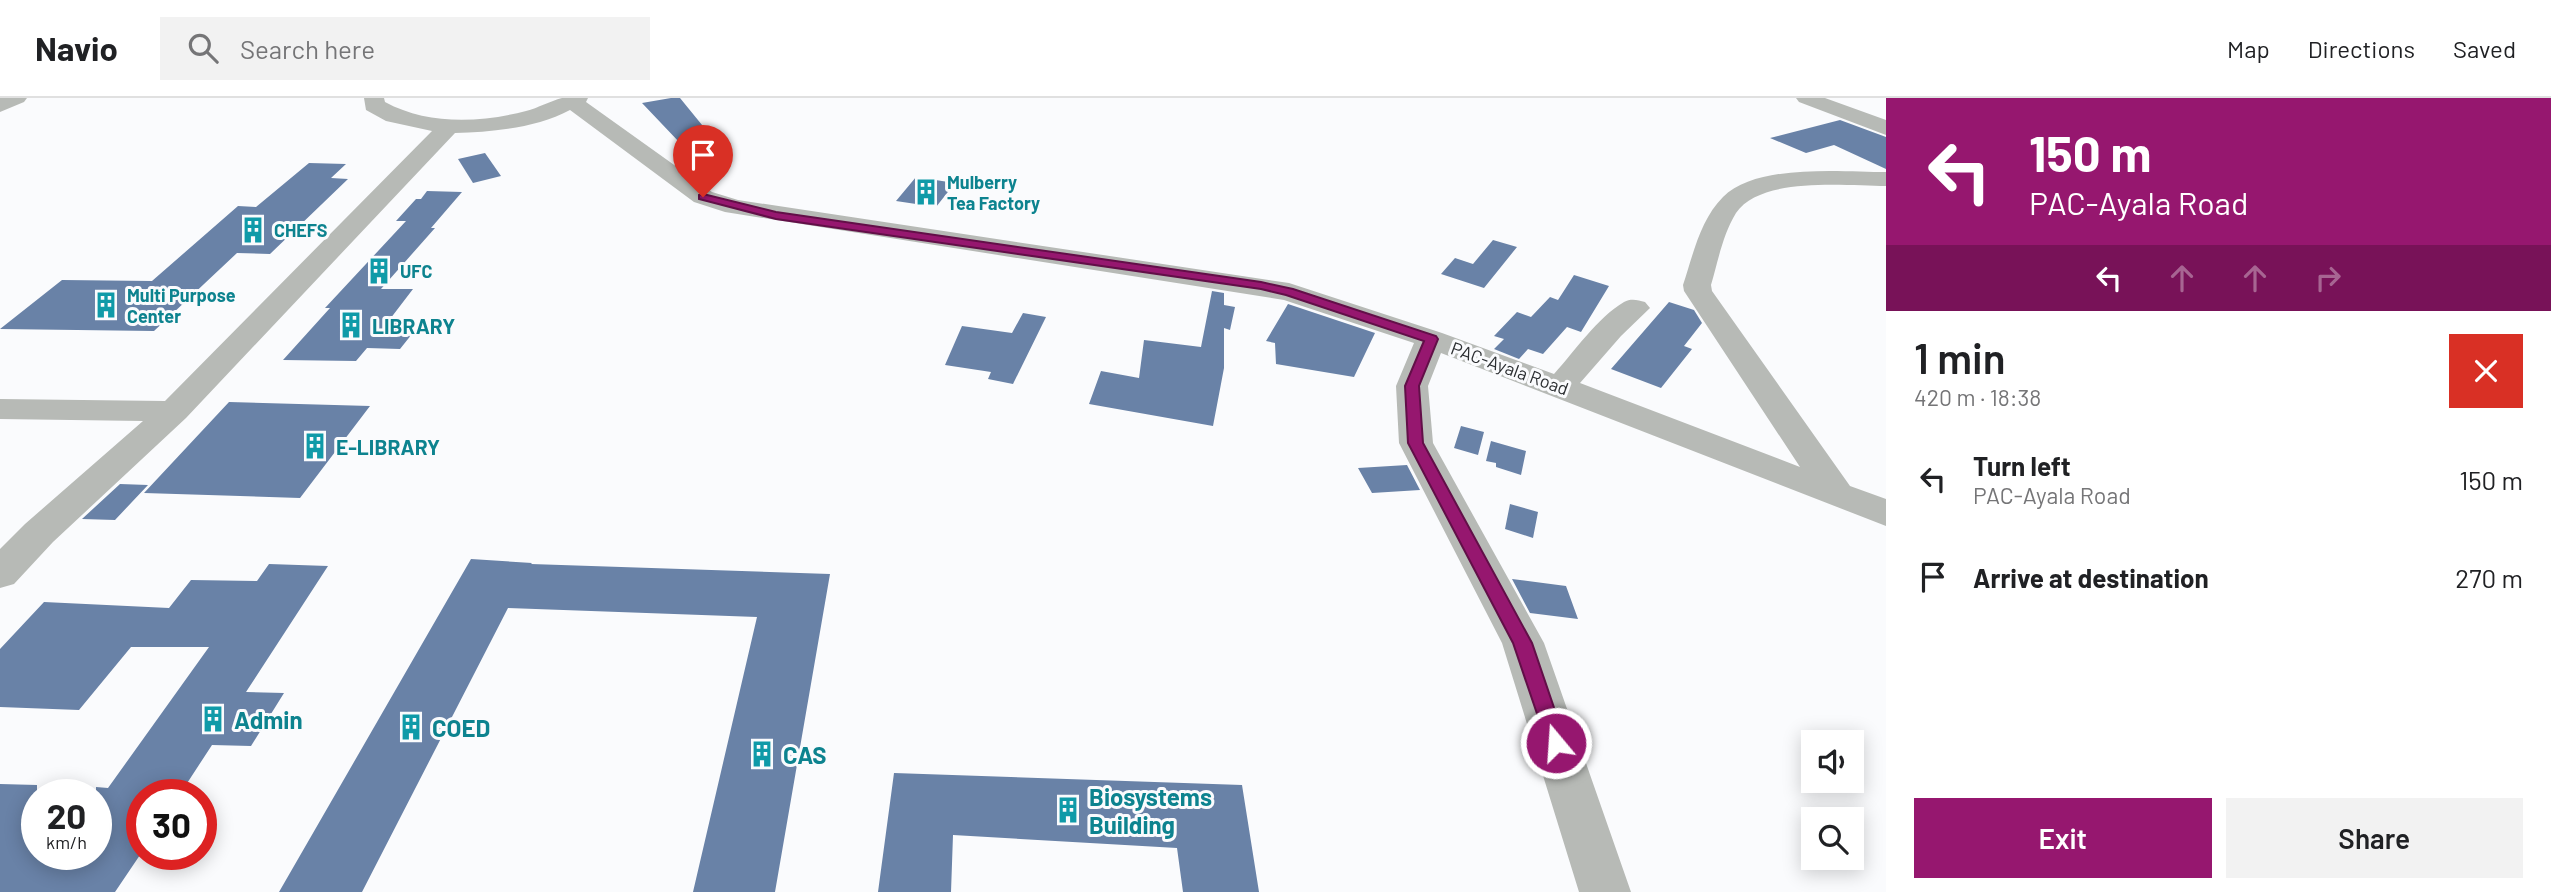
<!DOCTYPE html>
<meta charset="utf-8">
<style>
body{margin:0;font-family:Barlow,sans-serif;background:#f2f2f2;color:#202124;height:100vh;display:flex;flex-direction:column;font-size:26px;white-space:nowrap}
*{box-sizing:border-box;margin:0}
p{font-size:23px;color:#757577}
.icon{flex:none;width:38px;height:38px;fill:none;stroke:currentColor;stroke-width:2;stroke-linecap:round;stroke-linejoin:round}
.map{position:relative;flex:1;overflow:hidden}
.panel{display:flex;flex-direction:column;background:#fff;width:665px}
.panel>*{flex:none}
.banner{background:#96176f;color:#fff;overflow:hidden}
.tools{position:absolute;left:1801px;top:632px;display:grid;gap:14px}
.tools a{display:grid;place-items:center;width:63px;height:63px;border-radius:0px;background:#fff;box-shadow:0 4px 18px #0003;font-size:35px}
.speed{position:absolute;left:21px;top:681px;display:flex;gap:14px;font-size:35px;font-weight:700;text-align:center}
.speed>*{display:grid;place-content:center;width:91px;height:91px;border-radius:50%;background:#fff;box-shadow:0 4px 18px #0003;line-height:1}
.speed small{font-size:18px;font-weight:400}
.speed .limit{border:10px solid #d22;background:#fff;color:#111}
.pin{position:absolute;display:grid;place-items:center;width:60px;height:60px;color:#fff;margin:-72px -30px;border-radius:50% 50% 50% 0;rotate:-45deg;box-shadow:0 0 7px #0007}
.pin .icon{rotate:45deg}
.me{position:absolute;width:77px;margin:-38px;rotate:342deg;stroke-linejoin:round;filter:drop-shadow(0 0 5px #0008)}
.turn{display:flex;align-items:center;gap:24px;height:147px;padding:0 28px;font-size:32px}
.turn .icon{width:91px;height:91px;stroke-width:2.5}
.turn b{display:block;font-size:49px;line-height:60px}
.lanes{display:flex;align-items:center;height:66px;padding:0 28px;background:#0003;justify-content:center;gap:35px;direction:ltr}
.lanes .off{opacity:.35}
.round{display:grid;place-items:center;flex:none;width:74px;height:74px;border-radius:0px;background:#f2f2f2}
.headline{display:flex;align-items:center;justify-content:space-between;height:119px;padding:0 28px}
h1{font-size:42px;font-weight:600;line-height:52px}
.primary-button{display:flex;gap:14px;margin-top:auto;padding:14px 28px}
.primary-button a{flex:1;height:80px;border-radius:0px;background:#96176f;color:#fff;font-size:28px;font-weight:600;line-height:80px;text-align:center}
.primary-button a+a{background:#f2f2f2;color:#202124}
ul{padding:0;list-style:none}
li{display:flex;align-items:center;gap:21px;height:98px;padding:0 28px}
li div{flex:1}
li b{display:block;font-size:26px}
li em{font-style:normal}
header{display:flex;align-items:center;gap:42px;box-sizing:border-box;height:98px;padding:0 35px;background:#fff;border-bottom:2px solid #e0e0e0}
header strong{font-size:33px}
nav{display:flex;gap:38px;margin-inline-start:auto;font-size:24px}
.search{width:490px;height:63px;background:#f2f2f2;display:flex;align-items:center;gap:18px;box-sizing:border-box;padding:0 24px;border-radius:0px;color:#757577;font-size:26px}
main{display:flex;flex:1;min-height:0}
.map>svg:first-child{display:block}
.building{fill:#6982a7}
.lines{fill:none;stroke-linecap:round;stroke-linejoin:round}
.minor{fill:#b7bab6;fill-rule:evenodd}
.route{fill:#96176f;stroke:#620f48;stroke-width:2}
.labels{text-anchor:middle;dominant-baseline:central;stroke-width:6;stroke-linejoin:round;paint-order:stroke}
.far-culture-label{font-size:18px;font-weight:bold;fill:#0d838f;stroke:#fafbfd;text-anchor:start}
.far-street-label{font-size:18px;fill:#2b2e31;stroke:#fafbfd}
.culture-label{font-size:21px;font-weight:bold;fill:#0d838f;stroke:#fafbfd;text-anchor:start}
.near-culture-label{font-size:24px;font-weight:bold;fill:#0d838f;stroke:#fafbfd;text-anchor:start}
</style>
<header>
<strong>Navio</strong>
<div class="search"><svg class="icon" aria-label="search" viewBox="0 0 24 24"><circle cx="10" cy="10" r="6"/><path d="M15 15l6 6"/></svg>Search here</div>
<nav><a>Map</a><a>Directions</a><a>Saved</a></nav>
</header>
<main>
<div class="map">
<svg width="1886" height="794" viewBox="0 0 1886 794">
<rect width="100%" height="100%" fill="#fafbfd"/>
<path class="building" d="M671 0H680L711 38 680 45 642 5Z
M1840 22 1886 39V71L1834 47 1806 55 1770 40Z
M485 55 501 78 473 85 458 61Z
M309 65 346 66 331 80 348 81 270 156 237 155 154 233 0 231 62 182 152 183 238 108 256 109Z
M916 79 955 85 936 109 896 103Z
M427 93 462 94 431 130H435L381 191H413L387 225 420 226 400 251 367 250 356 263 283 262 330 210H325L406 123H396L416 101H421Z
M1493 142 1517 149 1484 190 1441 176 1455 160 1473 166Z
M1574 177 1609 188 1581 234 1567 229 1543 256 1528 251 1519 261 1494 251 1504 241 1494 238 1517 214 1531 219 1550 199 1558 202Z
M1212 193 1224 195V207L1235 209 1230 232 1224 230V270L1213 328 1089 306 1101 273 1139 280 1144 242 1201 249Z
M1669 204 1694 212 1702 225 1684 248 1692 251 1661 290 1611 271Z
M1288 206 1375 235 1354 279 1276 266 1275 245 1266 243Z
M1023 215 1046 219 1013 286 988 281 991 274 945 267 962 228 1012 235Z
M229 304 370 308 300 400 144 395Z
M1461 328 1484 334 1478 357 1454 350Z
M1491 343 1526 353 1521 377 1496 369V365L1486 363Z
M1407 367 1420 392 1372 395 1358 370Z
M120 386 148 387 115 422 82 421Z
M1510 406 1538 414 1533 440 1505 431Z
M471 461 532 465 531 466 830 476 775 794H693L757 519 508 510 362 794H279Z
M269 466 328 468 246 594 284 595 251 648 212 647 180 696H142V754L115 794H0V686L37 687V756H96V689L108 690 209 549H131L79 612 0 609V551L44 504 169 510 191 482 257 483Z
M1512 481 1566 488 1578 521 1530 515Z
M894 675 1242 687 1259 794H1183L1177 750 953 737 951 794H878Z"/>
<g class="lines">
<path class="minor" d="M0 0H27L24 4 0 14Z
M364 0H384L385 4C427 27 480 25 526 13 538 10 550 3 562 0 569 0 580 0 588 0L586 4 712 94 738 102 1289 185 1442 235 1554 276C1575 253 1597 220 1624 204 1631 200 1638 202 1645 204L1650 210 1621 238 1580 285 1800 369 1684 193 1683 187C1693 157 1700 122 1723 99 1757 65 1842 74 1886 74V88C1846 88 1761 78 1736 115 1723 136 1718 163 1711 187L1712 193 1850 388 1886 401V428L1441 255 1428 288 1433 345 1544 545 1631 794H1579L1502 545 1399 345 1396 288 1414 245 1284 202 725 114 694 104 570 12C536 30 493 34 455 35L186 320 53 444 14 486 0 490V451L25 426 143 323 0 321V301L165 303 432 33 386 23 366 12Z
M1796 0H1825L1886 22V37L1799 4Z"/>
</g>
<path class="route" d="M703 96 776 114 1261 184 1293 191 1436 238 1438 241 1419 288 1423 345 1532 545 1566 645 1563 651 1556 653 1549 651 1513 545 1408 345 1405 288 1424 243 1286 197 1261 191 776 121 699 101V97Z"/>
<defs>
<g id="building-bare" transform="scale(2.1)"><path d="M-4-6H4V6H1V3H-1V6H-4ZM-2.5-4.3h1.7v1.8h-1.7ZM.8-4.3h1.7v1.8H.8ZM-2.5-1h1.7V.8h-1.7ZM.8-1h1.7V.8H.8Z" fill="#0f9aa8" stroke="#fafbfd" stroke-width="2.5" paint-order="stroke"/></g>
</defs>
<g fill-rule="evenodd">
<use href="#building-bare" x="926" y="94"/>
<use href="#building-bare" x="253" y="132"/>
<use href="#building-bare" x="379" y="173"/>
<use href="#building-bare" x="106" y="207"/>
<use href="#building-bare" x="351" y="227"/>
<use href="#building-bare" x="315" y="348"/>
<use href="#building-bare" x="213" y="621"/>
<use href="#building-bare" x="411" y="629"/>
<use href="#building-bare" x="762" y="656"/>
<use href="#building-bare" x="1068" y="712"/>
</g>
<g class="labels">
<g class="far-culture-label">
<text x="947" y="84">Mulberry<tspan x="947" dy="21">Tea Factory</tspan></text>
<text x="274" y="132">CHEFS</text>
<text x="400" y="173">UFC</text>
<text x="127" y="197">Multi Purpose<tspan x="127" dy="21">Center</tspan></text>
</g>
<g class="far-street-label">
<text transform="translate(1510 270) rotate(20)">PAC-Ayala Road</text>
</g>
<g class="culture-label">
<text x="372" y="227">LIBRARY</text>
<text x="336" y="348">E-LIBRARY</text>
</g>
<g class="near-culture-label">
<text x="234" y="621">Admin</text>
<text x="432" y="629">COED</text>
<text x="783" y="656">CAS</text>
<text x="1089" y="698">Biosystems<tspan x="1089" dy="28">Building</tspan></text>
</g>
</g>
</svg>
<div class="tools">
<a><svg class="icon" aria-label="sound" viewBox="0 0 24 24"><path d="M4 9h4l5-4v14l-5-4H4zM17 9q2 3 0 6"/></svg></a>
<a><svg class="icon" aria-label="search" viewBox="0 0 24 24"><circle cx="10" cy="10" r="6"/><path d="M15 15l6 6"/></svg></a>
</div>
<div class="speed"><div>20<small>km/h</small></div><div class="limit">30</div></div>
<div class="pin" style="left:703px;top:99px;background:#d93025"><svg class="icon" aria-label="arrive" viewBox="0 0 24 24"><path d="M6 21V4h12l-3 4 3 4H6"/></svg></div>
<svg class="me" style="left:1556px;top:645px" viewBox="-20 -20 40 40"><circle r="17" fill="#96176f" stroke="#fff" stroke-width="3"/><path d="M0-11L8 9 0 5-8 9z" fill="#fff"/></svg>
</div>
<section class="panel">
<div class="banner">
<div class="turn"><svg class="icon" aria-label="left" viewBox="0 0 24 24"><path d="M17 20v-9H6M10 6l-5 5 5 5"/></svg><div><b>150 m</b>PAC-Ayala Road</div></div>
<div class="lanes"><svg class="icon" aria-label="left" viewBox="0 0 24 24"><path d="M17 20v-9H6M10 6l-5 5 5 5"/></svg><svg class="icon off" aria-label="ahead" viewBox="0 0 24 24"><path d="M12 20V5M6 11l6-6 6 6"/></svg><svg class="icon off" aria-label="ahead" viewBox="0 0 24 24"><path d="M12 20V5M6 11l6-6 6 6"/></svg><svg class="icon off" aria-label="right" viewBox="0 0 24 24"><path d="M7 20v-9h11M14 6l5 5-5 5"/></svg></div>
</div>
<div class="headline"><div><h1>1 min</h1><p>420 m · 18:38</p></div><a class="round" style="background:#d93025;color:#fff"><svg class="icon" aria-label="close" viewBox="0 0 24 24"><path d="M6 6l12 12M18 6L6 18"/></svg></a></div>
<ul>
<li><svg class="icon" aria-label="left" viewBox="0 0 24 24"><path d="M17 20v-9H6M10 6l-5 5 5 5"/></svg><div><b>Turn left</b><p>PAC-Ayala Road</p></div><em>150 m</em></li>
<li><svg class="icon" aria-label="arrive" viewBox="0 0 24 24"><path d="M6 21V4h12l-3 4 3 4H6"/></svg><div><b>Arrive at destination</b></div><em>270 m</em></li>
</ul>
<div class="primary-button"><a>Exit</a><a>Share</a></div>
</section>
</main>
